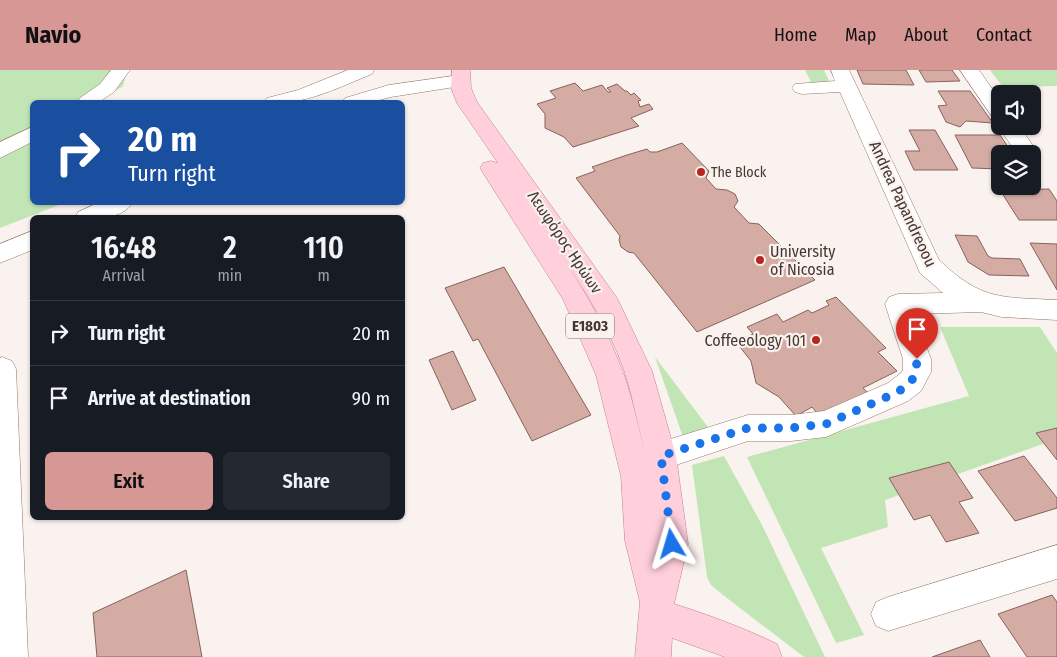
<!DOCTYPE html>
<meta charset="utf-8">
<style>
body{margin:0;font-family:"Fira Sans Condensed",sans-serif;background:#242831;color:#f1f3f6;height:100vh;display:flex;flex-direction:column;font-size:19px;white-space:nowrap}
*{box-sizing:border-box;margin:0}
p{font-size:16px;color:#9ea1a6}
.icon{flex:none;width:28px;height:28px;fill:none;stroke:currentColor;stroke-width:2;stroke-linecap:round;stroke-linejoin:round}
.map{position:relative;flex:1;overflow:hidden}
.panel{position:absolute;left:30px;top:145px;width:375px;height:305px;display:flex;flex-direction:column;background:#171b24;border-radius:8px;box-shadow:0 1px 4px #0004}
.panel>*{flex:none}
.banner{position:absolute;left:30px;top:30px;width:375px;height:105px;border-radius:8px;box-shadow:0 1px 4px #0004;background:#1a4fa0;color:#fff;overflow:hidden}
.controls{position:absolute;left:991px;top:15px;display:grid;gap:10px}
.controls a{display:grid;place-items:center;width:50px;height:50px;border-radius:8px;background:#171b24;box-shadow:0 1px 4px #0004;font-size:25px}
.pin{position:absolute;display:grid;place-items:center;width:42px;height:42px;color:#fff;margin:-51px -21px;border-radius:50% 50% 50% 0;rotate:-45deg;box-shadow:0 0 5px #0007}
.pin .icon{rotate:45deg}
.me{position:absolute;width:55px;margin:-28px;rotate:353deg;stroke-linejoin:round;filter:drop-shadow(0 0 4px #0008)}
.turn{display:flex;align-items:center;gap:18px;height:105px;padding:0 15px;font-size:22px}
.turn .icon{width:65px;height:65px;stroke-width:2.5}
.turn b{display:block;font-size:35px;line-height:42px}
.eta{display:flex;justify-content:space-evenly;align-items:center;height:85px;text-align:center}
.eta b{font-size:30px;font-weight:600;line-height:35px}
.primary-button{display:flex;gap:10px;margin-top:auto;padding:10px 15px}
.primary-button a{flex:1;height:58px;border-radius:8px;background:#d69795;color:#111;font-size:20px;font-weight:600;line-height:58px;text-align:center}
.primary-button a+a{background:#242831;color:#f1f3f6}
ul{padding:0;list-style:none}
li{display:flex;align-items:center;gap:15px;height:65px;padding:0 15px;border-top:1px solid #363941}
li div{flex:1}
li b{display:block;font-size:19px}
li em{font-style:normal}
header{display:flex;align-items:center;gap:30px;box-sizing:border-box;height:70px;padding:0 25px;background:#d69795;color:#111}
header strong{font-size:24px}
nav{display:flex;gap:28px;margin-inline-start:auto;font-size:18px}
.map>svg:first-child{display:block}
.green{fill:#c2e5b5}
.building{fill:#d4aca4;stroke:#87625c}
.lines{fill:none;stroke-linecap:round;stroke-linejoin:round}
.minor-casing{stroke:#967664;stroke-width:1}
.major-casing{stroke:#be8590;stroke-width:1}
.minor{fill:#fff;fill-rule:evenodd}
.major{fill:#ffcfdb;fill-rule:evenodd}
.route{stroke:#1a73e8;stroke-width:9;stroke-dasharray:0 16.2}
.poi-dot{fill:#b5261f;stroke:#faf2ee;stroke-width:2}
.labels{text-anchor:middle;dominant-baseline:central;stroke-width:4.5;stroke-linejoin:round;paint-order:stroke}
.far-poi-label{font-size:14px;fill:#463830;stroke:#faf2ee;text-anchor:start}
.shield{fill:#faf2ee;stroke:#7c7069;stroke-width:1}
.shield-label{font-size:15px;font-weight:bold;fill:#463830}
.street-label{font-size:16px;fill:#463830;stroke:#faf2ee}
.poi-label{font-size:16px;fill:#463830;stroke:#faf2ee;text-anchor:start}
</style>
<header>
<strong>Navio</strong>
<nav><a>Home</a><a>Map</a><a>About</a><a>Contact</a></nav>
</header>
<div class="map">
<svg width="1057" height="587" viewBox="0 0 1057 587">
<rect width="100%" height="100%" fill="#faf2ee"/>
<path class="green" d="M0 0H127L123 16 99 32H32V132L64 133 0 158Z
M805 0H824L831 15 813 16Z
M990 0H1057V16L1003 17Z
M940 257H1040L1057 283V369L885 430 888 457 821 478 864 565 836 573 747 387 969 326Z
M655 287 711 361 684 370Z
M724 386 762 455 825 587H804L723 525 711 515 707 507 692 395Z"/>
<path class="building" d="M857 0H906L914 15 863 14Z
M919 0H952L960 11 926 12Z
M575 13 583 21 602 15 608 22H611L607 18 617 14 625 21H627L631 25 634 23 641 30 638 31 640 37 649 34 653 39 631 48 639 56 573 77 564 67 545 58V44L537 34 556 28 550 21Z
M938 21H970L993 53 966 51 960 57 946 52 938 36 947 35Z
M909 60H935L958 100H914L905 81H920Z
M955 65H1000L1013 84H1000V99L972 98Z
M682 73 709 101 706 108 716 119 727 120 735 124 738 131 734 137 749 153 759 154 815 210 697 262 634 183 628 182 621 177 619 170 620 166 576 108 595 101 592 97 627 85 647 79 650 82H657Z
M1049 119 1057 131V150H1019L1000 120Z
M955 165 977 166 988 186 992 188 1020 189 1029 206 989 205 968 192Z
M1030 173 1057 174V220Z
M504 197 591 345 532 371 478 269 473 271 445 218Z
M836 227 886 278 878 282 897 301 863 318 870 325 823 350 812 337 796 346 779 327 756 313 751 291 736 272 753 264 747 257 777 244 783 252 808 240 812 243 829 235 826 231Z
M453 281 476 330 452 340 429 290Z
M1057 358V390L1036 363Z
M1024 386 1057 428V438L1015 451 978 401Z
M949 392 973 428 959 432 979 463 946 472 930 445 914 450 889 408Z
M186 500 202 587H97L93 543Z
M1052 525 1057 532V587H1027L998 544Z
M980 570 990 587H932Z"/>
<g class="lines">
<g class="minor-casing">
<path id="minor" d="M111 0H130L114 22 99 32H77L80 28 100 14Z
M348 0H374L372 4C337 18 302 37 264 32L267 28 298 20Z
M831 0H849L939 190C982 231 1001 227 1057 230V250L1002 247 981 242 914 244 931 289V302L921 321 908 331 826 367 791 371H748L661 400 650 396 646 386 650 376 661 372 748 345H791L824 341 888 313 901 303 903 300V289L885 234 889 227 898 224 943 223 920 203 917 196 840 22 802 24 795 22 792 18 795 14 835 11Z
M960 0H979L1000 30V50L993 48Z
M460 5 467 7 470 11 467 15 391 27 372 32H342L345 28 389 15Z
M1000 53V56H1019L1039 84 1036 89 1032 90V84H1017L998 56Z
M32 57V72L0 88V72Z
M100 132H133C122 151 93 148 75 148L78 142Z
M32 161V180L0 193V174Z
M2 287 12 291 16 299 28 587H0V288Z
M1057 475V509L888 561 876 556 871 544 876 532 888 527Z"/>
</g>
<g class="major-casing">
<path id="major" d="M452 0H470L471 18 477 32 617 228 652 301 676 386 688 474 674 534C709 545 744 558 777 574L782 587H725L672 568 671 587H635L640 532 625 471 621 406 596 305 563 229 480 98 483 93 491 91 498 93 457 33 451 18ZM551 170C579 212 607 252 624 300 633 327 638 356 645 382 638 357 633 330 624 305 606 256 580 212 551 170Z"/>
</g>
<use href="#minor" class="minor"/>
<use href="#major" class="major"/>
</g>
<g class="lines">
<path class="route" d="M672 474 661 386 748 358H790L826 354 898 322 911 312 916 302 917 289"/>
</g>
<g class="poi-dot">
<circle cx="701" cy="102" r="5"/>
<circle cx="760" cy="190" r="5"/>
<circle cx="816" cy="270" r="5"/>
</g>
<g class="labels">
<g class="far-poi-label">
<text x="711" y="102">The Block</text>
</g>
<rect class="shield" x="566" y="243.5" width="48" height="25" rx="4"/>
<g class="shield-label">
<text x="590" y="256">E1803</text>
</g>
<g class="street-label">
<text transform="translate(903 134) rotate(65)">Andrea Papandreoou</text>
<text transform="translate(565 172) rotate(56)">Λεωφόρος Ηρώων</text>
</g>
<g class="poi-label">
<text x="770" y="181">University<tspan x="770" dy="18">of Nicosia</tspan></text>
<text x="806" y="270" text-anchor="end">Coffeeology 101</text>
</g>
</g>
</svg>
<div class="controls">
<a><svg class="icon" aria-label="sound" viewBox="0 0 24 24"><path d="M4 9h4l5-4v14l-5-4H4zM17 9q2 3 0 6"/></svg></a>
<a><svg class="icon" aria-label="layers" viewBox="0 0 24 24"><path d="M12 4l9 5-9 5-9-5zM3 14l9 5 9-5"/></svg></a>
</div>
<div class="pin" style="left:917px;top:289px;background:#d93025"><svg class="icon" aria-label="arrive" viewBox="0 0 24 24"><path d="M6 21V4h12l-3 4 3 4H6"/></svg></div>
<svg class="me" style="left:672px;top:474px" viewBox="-20 -20 40 40"><path d="M0-17L14 15 0 8-14 15z" fill="#1a73e8" stroke="#fff" stroke-width="4"/></svg>
<div class="banner">
<div class="turn"><svg class="icon" aria-label="right" viewBox="0 0 24 24"><path d="M7 20v-9h11M14 6l5 5-5 5"/></svg><div><b>20 m</b>Turn right</div></div>
</div>
<section class="panel">
<div class="eta">
<div><b>16:48</b><p>Arrival</p></div>
<div><b>2</b><p>min</p></div>
<div><b>110</b><p>m</p></div>
</div>
<ul>
<li><svg class="icon" aria-label="right" viewBox="0 0 24 24"><path d="M7 20v-9h11M14 6l5 5-5 5"/></svg><div><b>Turn right</b></div><em>20 m</em></li>
<li><svg class="icon" aria-label="arrive" viewBox="0 0 24 24"><path d="M6 21V4h12l-3 4 3 4H6"/></svg><div><b>Arrive at destination</b></div><em>90 m</em></li>
</ul>
<div class="primary-button"><a>Exit</a><a>Share</a></div>
</section>
</div>
